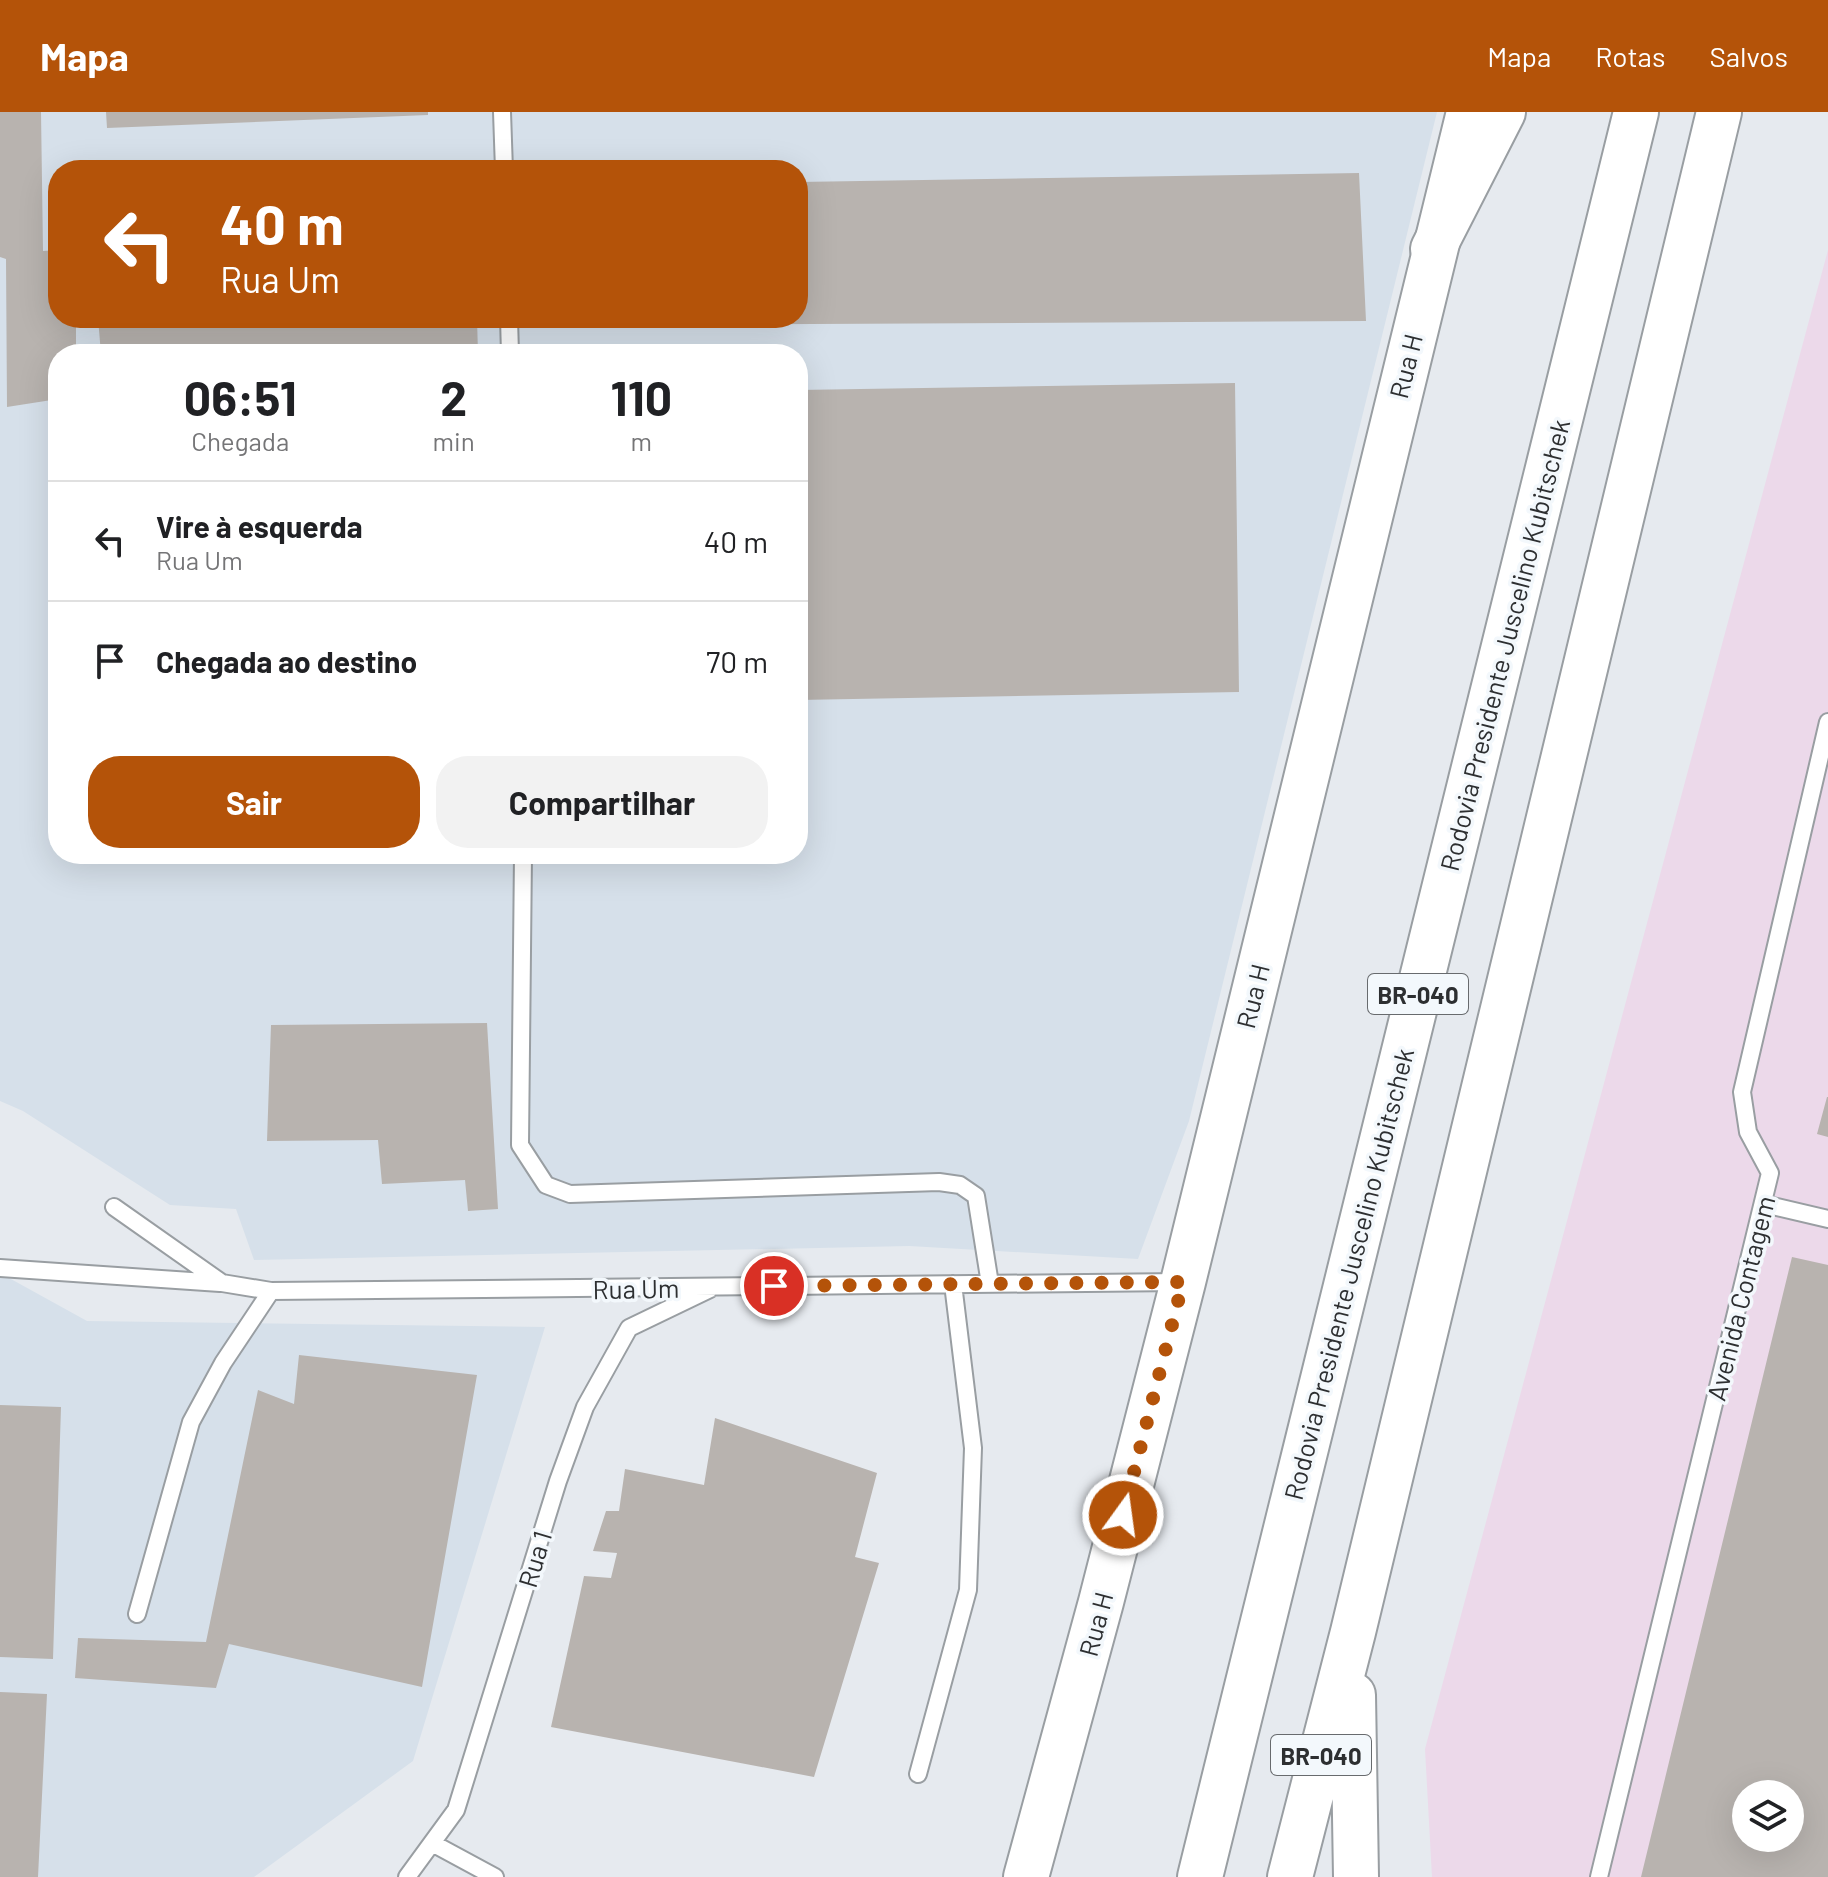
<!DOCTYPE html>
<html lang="pt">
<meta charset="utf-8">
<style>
body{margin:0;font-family:Barlow,sans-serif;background:#f2f2f2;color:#202124;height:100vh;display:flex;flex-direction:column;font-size:30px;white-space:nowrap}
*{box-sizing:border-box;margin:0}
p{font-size:26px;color:#757577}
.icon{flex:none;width:44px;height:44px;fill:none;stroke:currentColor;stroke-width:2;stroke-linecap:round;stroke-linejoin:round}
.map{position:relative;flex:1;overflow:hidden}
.details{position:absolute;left:48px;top:232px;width:760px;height:520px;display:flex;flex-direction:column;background:#fff;border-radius:32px;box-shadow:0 8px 32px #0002}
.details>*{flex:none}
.hud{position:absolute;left:48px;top:48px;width:760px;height:168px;border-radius:32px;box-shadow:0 8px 32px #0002;background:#b45309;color:#fff;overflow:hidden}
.controls{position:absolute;left:1732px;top:1668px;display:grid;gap:16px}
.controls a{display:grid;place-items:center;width:72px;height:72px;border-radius:50%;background:#fff;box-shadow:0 8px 32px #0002;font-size:40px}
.pin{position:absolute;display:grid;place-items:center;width:68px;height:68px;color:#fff;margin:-34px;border:4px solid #fff;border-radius:50%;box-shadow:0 2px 8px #0007}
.me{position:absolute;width:88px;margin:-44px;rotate:14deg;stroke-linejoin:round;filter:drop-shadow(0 0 6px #0008)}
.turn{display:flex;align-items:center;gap:28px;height:168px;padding:0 40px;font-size:36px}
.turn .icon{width:104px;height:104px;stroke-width:2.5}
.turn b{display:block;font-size:56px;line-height:68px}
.eta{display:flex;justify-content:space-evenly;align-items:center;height:136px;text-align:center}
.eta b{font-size:48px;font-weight:700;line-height:56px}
.action{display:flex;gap:16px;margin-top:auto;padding:16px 40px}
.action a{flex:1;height:92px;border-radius:32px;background:#b45309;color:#fff;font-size:32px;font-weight:700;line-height:92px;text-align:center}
.action a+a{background:#f2f2f2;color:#202124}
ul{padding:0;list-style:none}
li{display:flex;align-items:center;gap:24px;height:120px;padding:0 40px;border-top:2px solid #e0e0e0}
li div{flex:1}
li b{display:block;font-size:30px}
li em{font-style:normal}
header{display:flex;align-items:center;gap:48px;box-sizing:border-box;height:112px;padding:0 40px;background:#b45309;color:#fff}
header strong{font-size:38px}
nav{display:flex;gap:44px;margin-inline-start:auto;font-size:28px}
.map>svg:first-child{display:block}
.commercial{fill:#ecd9ea;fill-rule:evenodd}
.built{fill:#d6e0ea;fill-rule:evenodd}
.building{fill:#b8b3af;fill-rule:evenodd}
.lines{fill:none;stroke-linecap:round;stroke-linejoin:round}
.service-casing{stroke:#999ea2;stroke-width:20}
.secondary-casing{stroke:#999ea2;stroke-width:48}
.motorway-casing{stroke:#999ea2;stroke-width:48}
.service{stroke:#fff;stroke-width:16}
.secondary{stroke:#fff;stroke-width:44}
.motorway{stroke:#fff;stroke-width:44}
.route{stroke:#b45309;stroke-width:14;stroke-dasharray:0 25.2}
.labels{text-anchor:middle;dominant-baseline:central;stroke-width:7;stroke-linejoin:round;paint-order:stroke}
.shield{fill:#f3f8fc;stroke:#686b6e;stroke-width:2}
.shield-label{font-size:24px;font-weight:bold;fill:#2d2f31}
.street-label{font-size:26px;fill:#2d2f31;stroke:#f3f8fc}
</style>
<header>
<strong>Mapa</strong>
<nav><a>Mapa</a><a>Rotas</a><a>Salvos</a></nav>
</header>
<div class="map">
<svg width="1828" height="1765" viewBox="0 0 1828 1765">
<rect width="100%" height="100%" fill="#e6eaef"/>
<path class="commercial" d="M1828 138V1765H1432L1425 1637ZM1746 1682H1790V1726H1746Z"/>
<path class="built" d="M0 0H1437L1189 1009 1138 1147 909 1134 254 1148 236 1097 170 1093 23 999 0 989ZM58 58H798V206H58ZM58 242H798V742H58Z
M0 1161 87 1209 545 1215 413 1649 254 1765H0Z"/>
<path class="building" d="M0 0H41L43 139 58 138V206H76V242H58V287L7 295 6 147 0 145Z
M106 0H428V3L107 16Z
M1359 61 1366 209 629 213V206H798V70Z
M98 206H477L478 242H101Z
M1235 271 1239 580 798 588V278Z
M487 911 498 1097 468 1099 465 1068 382 1072 378 1028 267 1029 271 913Z
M1827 985H1828V1025L1817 1022Z
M1792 1145 1828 1153V1765H1641ZM1746 1682H1790V1726H1746Z
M299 1243 477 1263 422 1575 229 1532 216 1576 75 1566 78 1526 206 1530 258 1278 294 1292Z
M0 1293 61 1295 53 1547 0 1545Z
M715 1306 877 1361 855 1445 879 1451 814 1665 551 1615 584 1464 611 1466 617 1441 593 1439 606 1399H619L625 1357 704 1373Z
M0 1580 47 1582 38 1765H0Z"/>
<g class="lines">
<g class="service-casing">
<path id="service" d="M502 0 504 58
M509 206 510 242
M523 742 520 1033 546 1073 570 1082 939 1070 960 1073 976 1084 990 1172
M1764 1092 1828 1107
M114 1095 222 1171 271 1179 1181 1170
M0 1156 220 1171
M137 1502 191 1310 223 1251 271 1179
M918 1662 968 1478 973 1336 953 1172
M432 1731 495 1765
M407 1765 456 1698 558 1369 585 1295 629 1216 710 1177
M1599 1765 1770 1061 1748 1020 1742 980 1828 610"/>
</g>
<g class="secondary-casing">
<path id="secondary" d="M1026 1765 1101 1490 1183 1170 1469 0"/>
</g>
<g class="motorway-casing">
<path id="motorway" d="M1433 137 1503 0
M1353 1583 1356 1765
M1200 1765 1636 0
M1290 1765 1353 1520 1719 0"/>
</g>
<use href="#service" class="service"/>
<use href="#secondary" class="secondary"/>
<use href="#motorway" class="motorway"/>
</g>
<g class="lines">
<path class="route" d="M774 1174 1183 1170 1123 1403"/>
</g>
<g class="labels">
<g class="shield">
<rect x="1368" y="862" width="100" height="40" rx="6"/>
<rect x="1271" y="1623" width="100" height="40" rx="6"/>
</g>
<g class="shield-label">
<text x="1418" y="882">BR-040</text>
<text x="1321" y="1643">BR-040</text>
</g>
<g class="street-label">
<text transform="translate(1405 254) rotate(-76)">Rua H</text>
<text transform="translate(1504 533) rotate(-76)">Rodovia Presidente Juscelino Kubitschek</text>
<text transform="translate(1252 884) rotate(-76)">Rua H</text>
<text transform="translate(1348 1162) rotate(-76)">Rodovia Presidente Juscelino Kubitschek</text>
<text transform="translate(636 1176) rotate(-1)">Rua Um</text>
<text transform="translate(1740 1186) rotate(-76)">Avenida Contagem</text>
<text transform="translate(534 1447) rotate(-73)">Rua 1</text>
<text transform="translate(1095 1512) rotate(-75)">Rua H</text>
</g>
</g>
</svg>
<div class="controls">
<a><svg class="icon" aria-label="layers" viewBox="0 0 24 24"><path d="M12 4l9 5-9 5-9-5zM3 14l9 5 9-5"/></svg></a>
</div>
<div class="pin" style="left:774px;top:1174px;background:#d93025"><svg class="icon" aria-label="arrive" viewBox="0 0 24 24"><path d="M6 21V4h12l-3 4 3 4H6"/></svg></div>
<svg class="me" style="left:1123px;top:1403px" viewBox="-20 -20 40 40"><circle r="17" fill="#b45309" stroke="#fff" stroke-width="3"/><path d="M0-11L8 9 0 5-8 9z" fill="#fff"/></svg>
<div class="hud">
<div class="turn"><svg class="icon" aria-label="left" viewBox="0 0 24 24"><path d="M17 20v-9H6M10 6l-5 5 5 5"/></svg><div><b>40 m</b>Rua Um</div></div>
</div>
<section class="details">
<div class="eta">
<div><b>06:51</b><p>Chegada</p></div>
<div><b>2</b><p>min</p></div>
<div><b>110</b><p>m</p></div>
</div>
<ul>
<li><svg class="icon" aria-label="left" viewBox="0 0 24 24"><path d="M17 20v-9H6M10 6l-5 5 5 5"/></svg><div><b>Vire à esquerda</b><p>Rua Um</p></div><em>40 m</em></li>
<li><svg class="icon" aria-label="arrive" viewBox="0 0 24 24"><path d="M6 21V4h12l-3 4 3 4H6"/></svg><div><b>Chegada ao destino</b></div><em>70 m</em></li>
</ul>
<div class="action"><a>Sair</a><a>Compartilhar</a></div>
</section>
</div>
